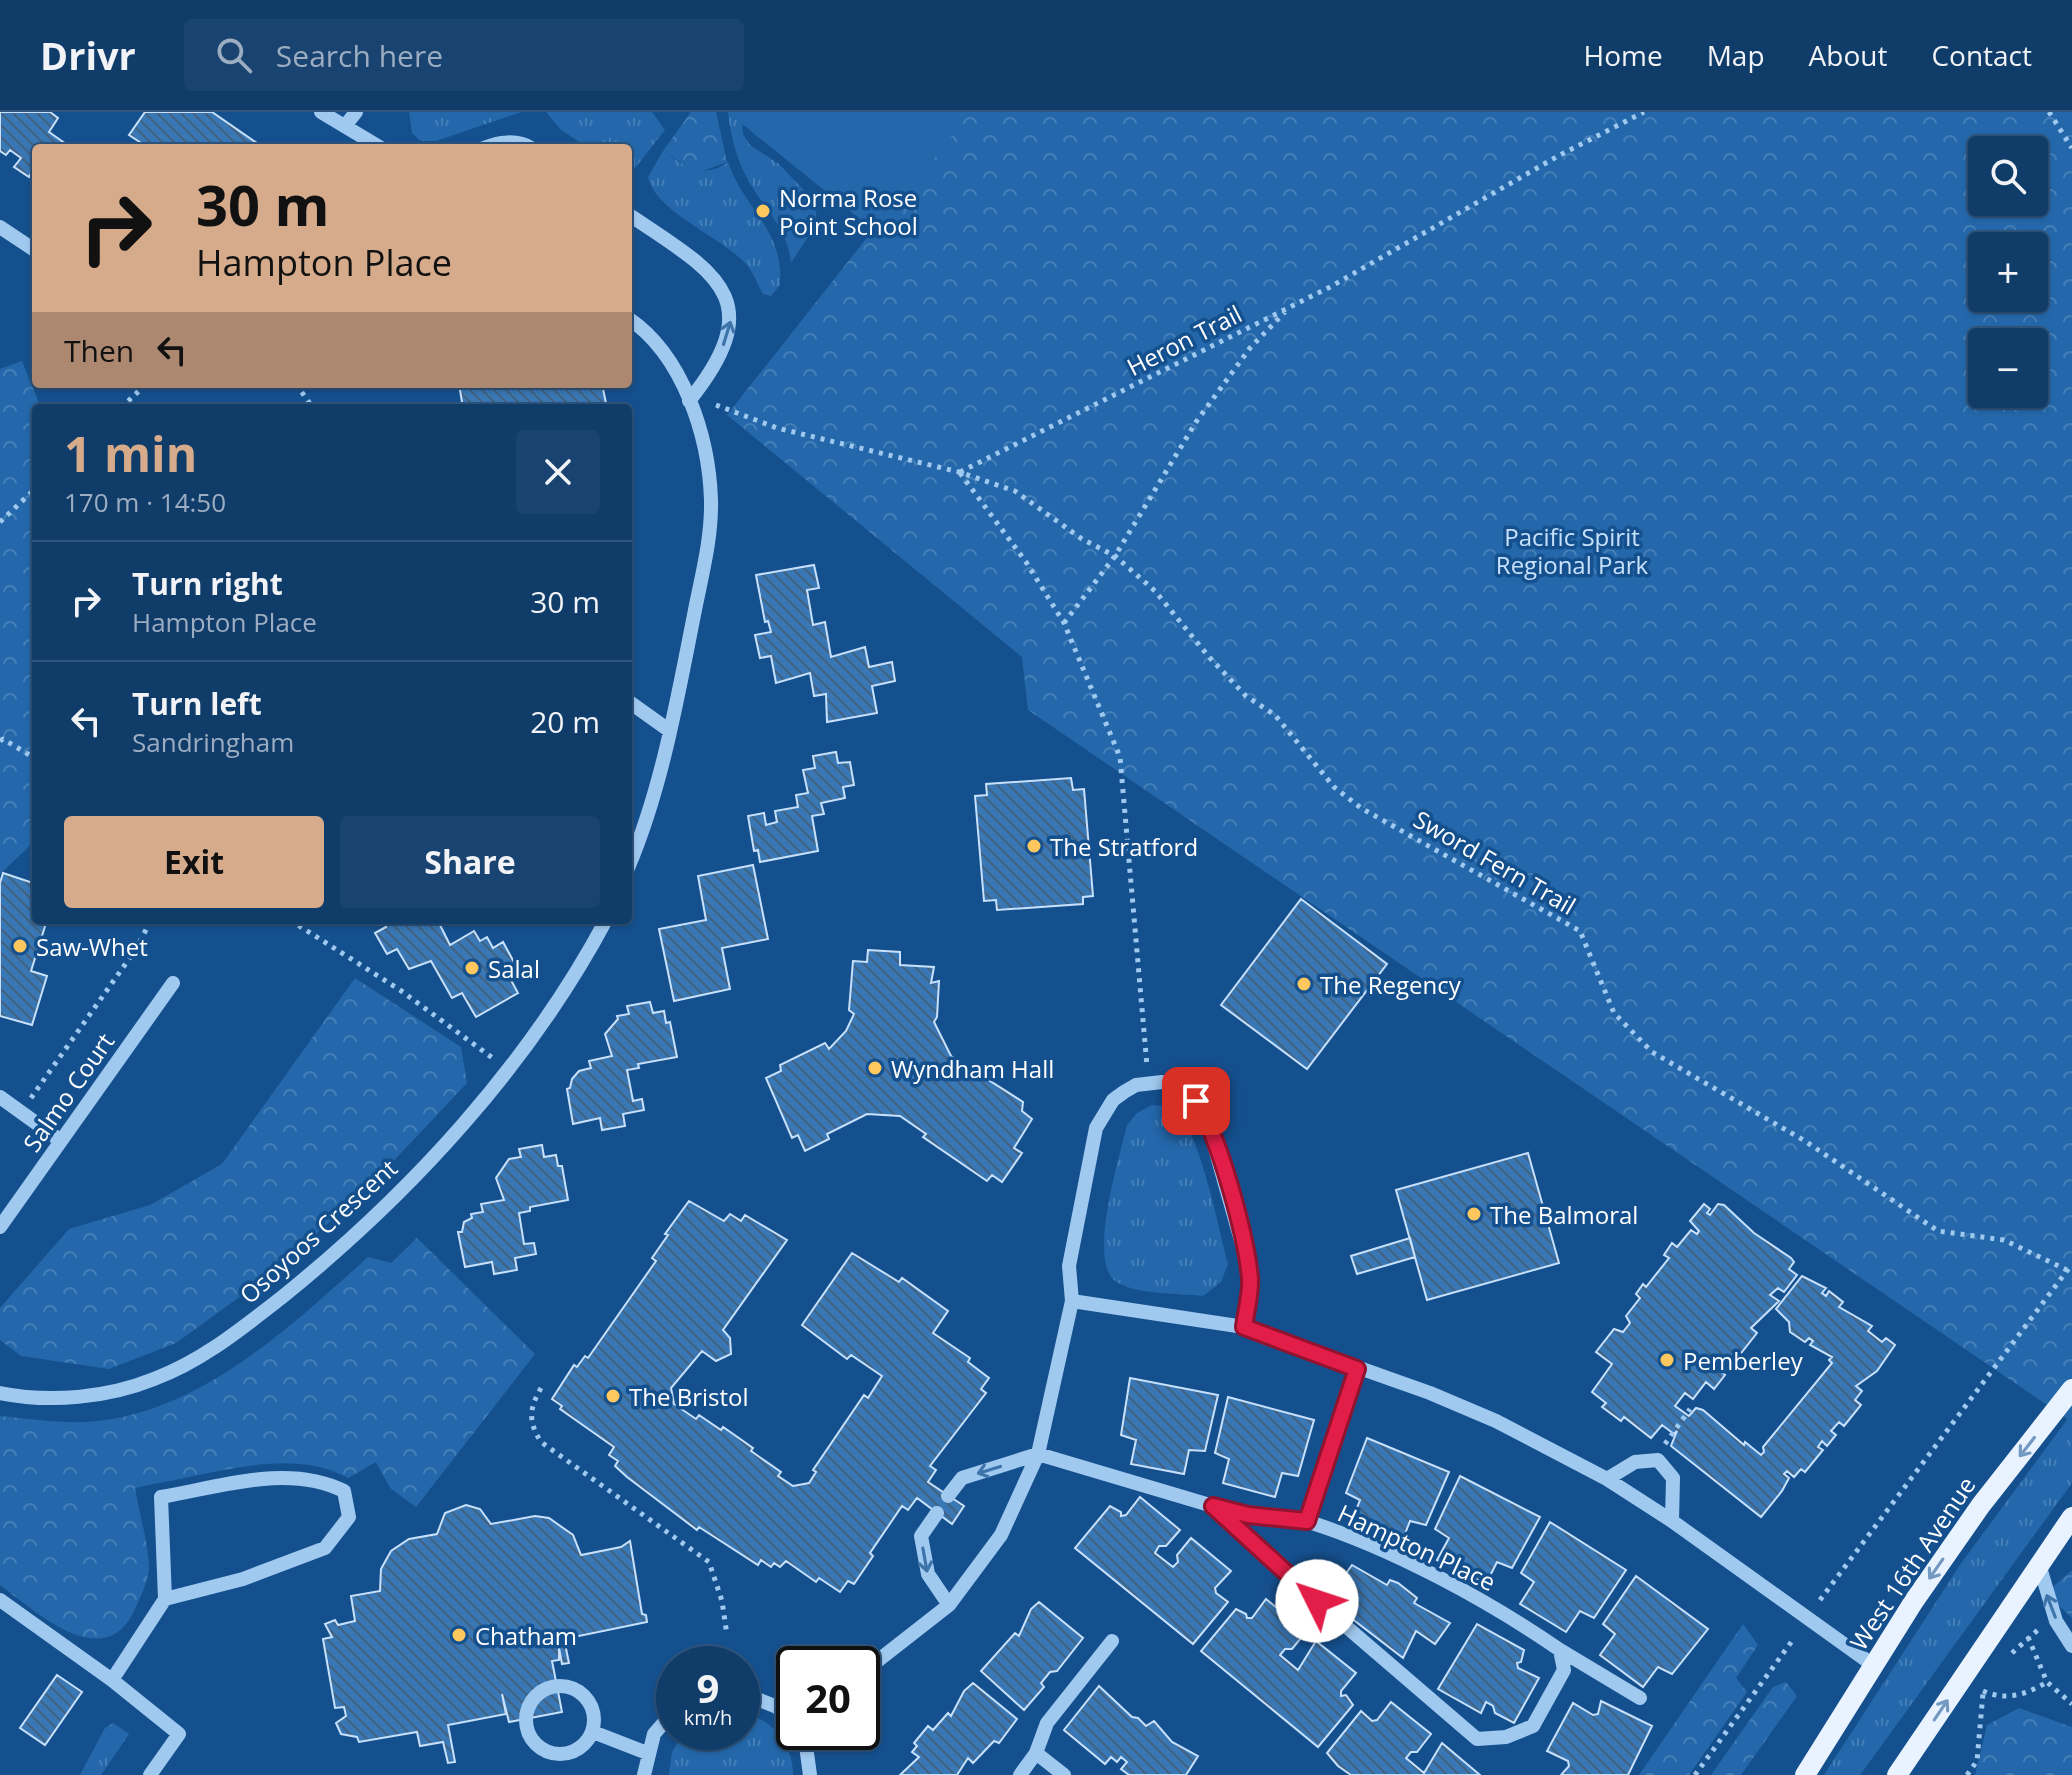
<!DOCTYPE html>
<meta charset="utf-8">
<style>
body{margin:0;font-family:"Open Sans",sans-serif;background:#194370;color:#f1f3f6;height:100vh;display:flex;flex-direction:column;font-size:30px;white-space:nowrap}
*{box-sizing:border-box;margin:0}
p{font-size:26px;color:#9cadc1}
.icon{flex:none;width:44px;height:44px;fill:none;stroke:currentColor;stroke-width:2;stroke-linecap:round;stroke-linejoin:round}
.map{position:relative;flex:1;overflow:hidden}
.panel{position:absolute;left:32px;top:292px;width:600px;height:520px;display:flex;flex-direction:column;background:#103c6a;border-radius:8px;box-shadow:0 2px 6px #0004,0 0 0 2px #30567e}
.panel>*{flex:none}
.top-card{position:absolute;left:32px;top:32px;width:600px;height:244px;border-radius:8px;box-shadow:0 2px 6px #0004,0 0 0 2px #30567e;background:#d6ab8b;color:#111;overflow:hidden}
.buttons{position:absolute;left:1968px;top:24px;display:grid;gap:16px}
.buttons a{display:grid;place-items:center;width:80px;height:80px;border-radius:8px;background:#103c6a;box-shadow:0 2px 6px #0004,0 0 0 2px #30567e;font-size:40px}
.speed{position:absolute;left:656px;top:1534px;display:flex;gap:16px;font-size:40px;font-weight:700;text-align:center}
.speed>*{display:grid;place-content:center;width:104px;height:104px;border-radius:50%;background:#103c6a;box-shadow:0 2px 6px #0004,0 0 0 2px #30567e;line-height:1}
.speed small{font-size:20px;font-weight:400}
.speed .limit{border:4px solid #111;border-radius:12px;background:#fff;color:#111}
.pin{position:absolute;display:grid;place-items:center;width:68px;height:68px;color:#fff;margin:-34px;border-radius:16px;box-shadow:0 4px 12px #0006}
.me{position:absolute;width:88px;margin:-44px;rotate:311deg;stroke-linejoin:round;filter:drop-shadow(0 0 6px #0008)}
.turn{display:flex;align-items:center;gap:28px;height:168px;padding:0 32px;font-size:36px}
.turn .icon{width:104px;height:104px;stroke-width:2.5}
.turn b{display:block;font-size:56px;line-height:68px}
.then{display:flex;align-items:center;height:76px;padding:0 32px;background:#0003;gap:16px;font-size:30px}
.round{display:grid;place-items:center;flex:none;width:84px;height:84px;border-radius:8px;background:#194370}
.overview{display:flex;align-items:center;justify-content:space-between;height:136px;padding:0 32px}
h1{font-size:48px;font-weight:700;line-height:60px;color:#d6ab8b}
.cta{display:flex;gap:16px;margin-top:auto;padding:16px 32px}
.cta a{flex:1;height:92px;border-radius:8px;background:#d6ab8b;color:#111;font-size:32px;font-weight:700;line-height:92px;text-align:center}
.cta a+a{background:#194370;color:#f1f3f6}
ul{padding:0;list-style:none}
li{display:flex;align-items:center;gap:24px;height:120px;padding:0 32px;border-top:2px solid #30567e}
li div{flex:1}
li b{display:block;font-size:30px}
li em{font-style:normal}
header{display:flex;align-items:center;gap:48px;box-sizing:border-box;height:112px;padding:0 40px;background:#103c6a;border-bottom:2px solid #30567e}
header strong{font-size:38px}
nav{display:flex;gap:44px;margin-inline-start:auto;font-size:28px}
.search{width:560px;height:72px;background:#194370;display:flex;align-items:center;gap:20px;box-sizing:border-box;padding:0 28px;border-radius:8px;color:#9cadc1;font-size:30px}
.map>svg:first-child{display:block}
.grass{fill:url(#grass-tufts)}
.forest{fill:url(#forest-crowns);fill-rule:evenodd}
.pitch{fill:#2468ab}
.building{fill:url(#building-back-hatch);stroke:#c7e1fc;stroke-width:2}
.lines{fill:none;stroke-linecap:round;stroke-linejoin:round}
.path{stroke:#a0c9f0;stroke-width:5;stroke-dasharray:4 6;stroke-linecap:butt}
.minor{stroke:#a0c9f0;stroke-width:14}
.major{stroke:#e9f3ff;stroke-width:20}
.oneway{stroke:#3f74ab}
.oneway2{stroke:#7499c1}
.route-casing{stroke:#92132f;stroke-width:20}
.route{stroke:#e11d48;stroke-width:14}
.poi-dot{fill:#ffc85f;stroke:#15508e;stroke-width:3}
.labels{text-anchor:middle;dominant-baseline:central;stroke-width:7;stroke-linejoin:round;paint-order:stroke}
.poi-label{font-size:24px;fill:#fff;stroke:#15508e;text-anchor:start}
.street-label{font-size:24px;fill:#fff;stroke:#15508e}
.park-label{font-size:24px;fill:#c7e1fc;stroke:#15508e}
</style>
<header>
<strong>Drivr</strong>
<div class="search"><svg class="icon" aria-label="search" viewBox="0 0 24 24"><circle cx="10" cy="10" r="6"/><path d="M15 15l6 6"/></svg>Search here</div>
<nav><a>Home</a><a>Map</a><a>About</a><a>Contact</a></nav>
</header>
<div class="map">
<svg width="2072" height="1663" viewBox="0 0 2072 1663">
<defs>
<pattern id="grass-tufts" width="24" height="20" patternUnits="userSpaceOnUse" patternTransform="scale(2)"><rect width="24" height="20" fill="#2468ab"/><path d="M3 7l-1-3M5 7V3M7 7l1-3M15 17l-1-3M17 17v-4M19 17l1-3" fill="none" stroke="#457fb8"/></pattern>
<pattern id="forest-crowns" width="20" height="18" patternUnits="userSpaceOnUse" patternTransform="scale(2)"><rect width="20" height="18" fill="#2468ab"/><path d="M2 6a3 3 0 1 1 6 0M12 15a3 3 0 1 1 6 0" fill="none" stroke="#457fb8"/></pattern>
<pattern id="building-back-hatch" width="6" height="6" patternUnits="userSpaceOnUse" patternTransform="scale(2)"><rect width="6" height="6" fill="#3977b5"/><path d="M-1 5l2 2M0 0l6 6M5-1l2 2" fill="none" stroke="#426280"/></pattern>
</defs>
<rect width="100%" height="100%" fill="#15508e"/>
<path class="grass" d="M409 0H521L436 29H421L412 21Z
M546 0H652L665 18 635 56 628 57V36H588L560 17Z
M728 0H741L743 22 750 33 779 52 817 92 815 114 791 151C788 118 767 100 751 73 737 50 731 26 728 0Z
M663 39C686 55 702 68 728 50 745 99 784 117 780 173L771 184 763 182C757 172 753 158 744 150 719 124 655 99 648 65Z
M1152 993C1161 994 1169 993 1176 999 1200 1020 1219 1118 1228 1152L1221 1170 1203 1184C1176 1181 1142 1183 1118 1171 1085 1154 1120 1044 1127 1013L1137 1001Z
M2072 1301V1371L1860 1663H1824L1962 1450Z
M742 1600C773 1608 793 1631 793 1663H669L672 1640 684 1620H742Z
M113 1611 129 1622 101 1663H80L105 1616Z"/>
<path class="forest" d="M691 0H716L727 50 698 61 663 39Z
M966 0H2072V1310L1028 598 1022 545 727 303ZM1982 38H2034V90H1982ZM1982 134H2034V186H1982ZM1982 230H2034V282H1982Z
M22 249 41 296H36V728L0 762V257Z
M355 866 461 935 467 971 368 1076 267 1165 176 1231 109 1257 21 1244 0 1228V1196L69 1117 150 1093 222 1052Z
M417 1126 535 1242 416 1395 390 1376 376 1350 348 1366C292 1335 217 1361 158 1371L135 1376C139 1401 148 1429 149 1455 149 1468 139 1489 133 1501 102 1562 34 1498 0 1473V1304C28 1307 58 1311 86 1310 197 1304 290 1215 368 1145L391 1151Z
M2072 1458V1506L2046 1481Z
M1743 1512 1758 1533 1736 1566 1747 1580 1689 1663H1639Z
M1786 1570 1797 1584 1741 1663H1711L1773 1575Z
M2019 1596 2072 1615V1663H1975L1987 1613Z"/>
<path class="pitch" d="M733 0H970L877 121 731 3Z"/>
<path class="building" d="M0 0H50L58 6 49 20 66 32 63 36H36V64L31 61 29 65 14 55 21 46 10 38 6 43 0 39Z
M145 0H212L264 36H149L129 23Z
M459 272H602L607 296H463Z
M814 453 819 476 807 478 813 513 825 510 831 545 865 535 869 555 892 550 895 569 872 574 877 601 827 610 826 582 814 584 810 561 776 571 771 544 760 546 755 523 771 520 768 509 765 510 756 463Z
M836 640 838 651 850 650 854 673 843 675 845 686 821 691 824 702 812 704 818 739 760 750 758 738 754 739 748 704 764 701 766 713 777 710 775 699 798 695 796 683 808 681 803 658 815 656 813 644Z
M1071 666 1073 678 1084 677 1093 784 1083 785V792L997 798 996 788 984 789 975 684 987 683 986 672Z
M753 753 768 827 722 836 730 877 674 889 659 817 706 808 698 764Z
M3 761 36 772V808H47L31 859 47 864 32 913 0 904V771Z
M1301 787 1387 852 1307 957 1221 893Z
M382 808H448L440 813 450 833 474 819 480 829 487 825 493 836 503 830 515 852 505 857 518 881 476 905 462 881 452 886 431 849 409 857 397 837 387 842 375 821 386 815Z
M868 838 900 840V853L934 855 931 871 939 869 937 905 934 910 951 944 1023 990 1022 999 1032 1007 1014 1036 1022 1041 1002 1070 992 1063 987 1069 923 1025 926 1022 900 1004 867 1002 827 1022 829 1027 805 1039 798 1023 792 1026 766 966 781 959 780 953 825 931 829 937 846 919 854 902 849 898 853 849 867 850Z
M650 890 653 901 664 899 666 911 670 910 677 945 638 952 639 956 627 958 633 989 642 987 644 998 623 1002 625 1014 602 1018 600 1006 573 1012 567 977 570 976 572 967 579 959 591 956 589 949 612 944 605 922 618 907 617 904 629 902 627 894Z
M542 1033 544 1045 556 1043 558 1054H562L568 1088 530 1095V1099L519 1101 524 1132 534 1131 536 1142 515 1146 517 1158 494 1162 492 1150 465 1155 458 1120H462L464 1110 472 1106 471 1102 483 1100 481 1092 504 1088 496 1066 509 1047 521 1045 519 1037Z
M1528 1041 1559 1151 1427 1188 1396 1078Z
M689 1089 724 1109 730 1102 741 1109 745 1103 787 1128 723 1218 730 1226 731 1242 716 1249 702 1239 671 1276 674 1292 696 1307 699 1303 721 1318 723 1315 753 1336 751 1339 781 1360 778 1364 793 1374 809 1371 816 1360 813 1358 864 1283 868 1286 882 1264 851 1243 847 1247 802 1213 852 1141 899 1170 902 1166 948 1199 933 1221 970 1246 968 1250 989 1266 981 1277 986 1281 930 1354 936 1358 928 1370 964 1394 952 1412 917 1386 908 1398 902 1394 870 1441 873 1444 854 1472 848 1469 840 1480 819 1466 816 1470 786 1449 780 1455 774 1451 771 1455 761 1448 758 1453 699 1415 697 1418 627 1365 615 1354 618 1349 609 1343 614 1335 560 1297 562 1294 552 1287 574 1253 577 1255 585 1244 588 1246 656 1149 652 1146 668 1123 665 1122Z
M1704 1092 1710 1097 1707 1101 1710 1103 1718 1092 1724 1093 1754 1121 1791 1146 1794 1150 1789 1157 1797 1163 1784 1180 1778 1176 1770 1183 1779 1189 1751 1216 1757 1221 1738 1245 1733 1242 1720 1259 1725 1263 1714 1277 1706 1270 1693 1287 1685 1281 1675 1294 1689 1304 1696 1296 1703 1298 1744 1333 1745 1330 1761 1343 1764 1340 1763 1335 1832 1251 1829 1248 1832 1245 1810 1233 1813 1229 1809 1226 1805 1230 1790 1220 1789 1210 1776 1197 1802 1164 1826 1176 1822 1181 1826 1184 1829 1179 1843 1190 1839 1195 1872 1214 1868 1219 1882 1230 1886 1226 1895 1233 1877 1259 1856 1274 1862 1279 1855 1288 1861 1293 1844 1314 1839 1310 1831 1319 1836 1323 1827 1334 1822 1329 1818 1335 1823 1338 1805 1360 1801 1357 1794 1365 1787 1359 1784 1362 1789 1366 1782 1379 1761 1405 1671 1334 1677 1319 1674 1322 1662 1313 1651 1326 1624 1305 1621 1309 1602 1295 1606 1291 1592 1280 1612 1252 1596 1240 1614 1217 1623 1220 1630 1211 1626 1204 1640 1186 1636 1182 1643 1172 1646 1175 1669 1146 1664 1143 1672 1131 1677 1135 1691 1118 1697 1122 1699 1119 1690 1109Z
M1410 1126 1415 1145 1357 1162 1351 1144Z
M1130 1266 1218 1283 1205 1339 1189 1338 1184 1362 1131 1352 1136 1328 1121 1323Z
M1228 1285 1314 1308 1298 1364 1282 1361 1275 1385 1223 1371 1229 1347 1215 1341Z
M1367 1326 1449 1360 1426 1413 1410 1409 1401 1432 1351 1411 1360 1388 1346 1381Z
M1460 1364 1540 1405 1512 1456 1497 1450 1486 1472 1437 1448 1449 1426 1435 1417Z
M1140 1385 1180 1418 1166 1434H1159L1155 1441 1173 1455 1178 1450 1177 1443 1191 1426 1231 1459 1215 1476 1216 1481 1228 1490 1193 1532 1075 1436 1110 1394 1121 1400V1404L1126 1403Z
M466 1393 480 1397 491 1412 535 1404 549 1406 573 1423 581 1443 621 1435 630 1429 642 1502 646 1503 647 1510 564 1527 569 1551 562 1552 559 1536V1548L552 1549 562 1600 509 1610 502 1582 506 1602 448 1613 455 1650 448 1651 443 1630 420 1634 417 1620 359 1630 357 1625 341 1622 336 1611 346 1604 344 1595 335 1596 323 1527 332 1525 325 1512 335 1508 338 1513 355 1509 351 1484 380 1479 381 1457 391 1439 409 1427 437 1422 445 1401Z
M1550 1410 1626 1458 1594 1506 1580 1499 1566 1520 1520 1492 1534 1470 1521 1461Z
M1352 1453 1387 1473 1390 1468 1398 1471 1417 1486 1414 1491 1450 1511 1435 1532 1416 1519 1403 1546 1342 1499 1353 1485 1337 1474Z
M1636 1464 1708 1517 1672 1562 1658 1555 1643 1575 1600 1543 1615 1522 1603 1512Z
M1266 1487 1306 1520 1292 1537H1285L1280 1543 1298 1558 1316 1529 1356 1561 1341 1579V1584L1346 1583 1353 1593 1318 1635 1201 1539 1236 1497 1246 1502 1247 1506H1252Z
M1039 1490 1083 1526 1057 1559 1050 1560 1041 1571 1044 1575 1024 1598 981 1559 1015 1521 1019 1524 1031 1497Z
M1477 1512 1524 1538 1521 1550 1517 1551 1518 1556 1539 1566 1514 1611 1495 1601 1493 1594 1486 1590 1481 1601 1438 1577Z
M57 1563 82 1580 45 1633 20 1616Z
M973 1571 1017 1607 999 1631 994 1629 973 1651 968 1646 957 1663H900L919 1645 912 1640 917 1634 914 1631 928 1614 933 1618 948 1601 951 1604 964 1579Z
M1099 1574 1132 1605 1138 1606 1146 1614 1154 1609 1172 1630 1198 1644 1186 1663H1129L1121 1657 1127 1650 1121 1645 1117 1650 1111 1645 1105 1652 1064 1618Z
M1601 1589 1652 1614 1628 1663H1561L1569 1654 1568 1649 1547 1639 1573 1591 1593 1603 1598 1602Z
M1391 1590 1431 1622 1417 1640H1411L1406 1646 1424 1661 1442 1631 1480 1663H1351L1338 1654 1327 1641 1361 1599 1372 1609 1377 1608Z"/>
<g class="lines">
<path class="path" d="M2049 0 2072 36
M296 272 313 296
M716 293 777 316 959 360 1015 379 1082 427 1115 444 1155 479 1209 545 1246 584 1275 603 1334 675 1361 696 1580 819 1614 901 1652 940 1805 1029 1938 1119 2004 1128 2067 1158
M121 296 146 272
M960 360 1330 175 1558 44 1644 0
M960 361 1026 450 1064 511 1120 645 1147 954
M0 410 36 376
M1064 511 1115 444 1196 310 1250 236 1285 200
M0 629 3 627 36 647
M290 808 400 878 494 947
M31 986 136 837 151 808
M541 1276C529 1297 528 1309 541 1330L709 1450 722 1489 727 1523
M1665 1332 1690 1297
M1820 1488 2072 1152
M2028 1525 2047 1570 2072 1592
M2012 1541 2040 1516
M1983 1579C2006 1589 2026 1583 2047 1570
M1695 1663 1792 1529
M1967 1663 1977 1649 1983 1581"/>
<path class="minor" d="M321 0 381 36
M345 14 356 0
M484 36C498 30 517 27 531 36
M628 102C714 160 772 186 689 289
M0 115 36 139
M628 206C683 243 709 324 711 388 712 427 701 466 694 503 677 588 662 676 628 756
M628 589 670 619
M0 985 61 1029
M0 1115 173 871
M1072 1189 1069 1154 1096 1016 1113 988 1124 980 1136 973 1162 970 1185 978 1207 1008 1249 1157 1244 1215
M0 1281C50 1291 107 1286 154 1267 202 1249 241 1217 281 1186 410 1082 528 954 606 808
M1607 1367 1635 1350 1658 1348 1673 1366 1672 1409
M948 1384 962 1366 1038 1342 1213 1394
M1213 1394C1226 1394 1235 1400 1248 1403 1268 1407 1290 1403 1309 1410 1392 1436 1489 1489 1560 1538L1564 1558 1533 1614 1506 1625 1477 1627 1271 1450Z
M937 1401 921 1424 928 1462 949 1493
M1307 1409 1357 1257
M2039 1452 2056 1509 2072 1534
M0 1488 112 1568 179 1622 150 1663
M1560 1538 1640 1586
M862 1561 949 1493 1001 1423 1038 1342 1072 1189 1244 1215 1430 1281 1496 1309 1607 1367 1672 1409 1873 1553
M112 1568 165 1487 243 1467 325 1436 349 1405 344 1379C288 1351 220 1375 161 1385L165 1487
M526 1608a34 34 0 1 1 68 0a34 34 0 1 1-68 0Z
M742 1581 777 1595 794 1612
M593 1620 647 1641
M799 1620 806 1634 810 1663
M1036 1641 1047 1611 1112 1529
M644 1663 654 1622 674 1599
M1020 1663 1036 1641 1064 1663"/>
<path class="major" d="M1805 1663 1914 1489 1981 1393 2072 1277
M1897 1663 2072 1405"/>
</g>
<defs><path id="oneway-shaft" d="M-6 0H5M1.5-3L5.5 0L1.5 3" fill="none" stroke-width="1.6" stroke-linecap="round" stroke-linejoin="round" transform="scale(2)"/></defs>
<g class="oneway">
<use href="#oneway-shaft" transform="translate(727 221) rotate(-73)"/>
<use href="#oneway-shaft" transform="translate(989 1358) rotate(163)"/>
<use href="#oneway-shaft" transform="translate(925 1448) rotate(80)"/>
<use href="#oneway-shaft" transform="translate(2051 1494) rotate(-111)"/>
</g>
<g class="oneway2">
<use href="#oneway-shaft" transform="translate(2027 1335) rotate(128)"/>
<use href="#oneway-shaft" transform="translate(1936 1457) rotate(125)"/>
<use href="#oneway-shaft" transform="translate(1941 1598) rotate(-56)"/>
</g>
<g class="lines">
<g class="route-casing">
<path id="route" d="M1196 989C1219 1023 1246 1124 1250 1166 1251 1182 1246 1199 1244 1215L1357 1257 1307 1409 1248 1403 1213 1394 1317 1489"/>
</g>
<use href="#route" class="route"/>
</g>
<g class="poi-dot">
<circle cx="763" cy="99" r="8"/>
<circle cx="1034" cy="734" r="8"/>
<circle cx="20" cy="834" r="8"/>
<circle cx="472" cy="856" r="8"/>
<circle cx="1304" cy="872" r="8"/>
<circle cx="875" cy="956" r="8"/>
<circle cx="1474" cy="1102" r="8"/>
<circle cx="1667" cy="1248" r="8"/>
<circle cx="613" cy="1284" r="8"/>
<circle cx="459" cy="1523" r="8"/>
</g>
<g class="labels">
<g class="poi-label">
<text x="779" y="85">Norma Rose<tspan x="779" dy="28">Point School</tspan></text>
<text x="1050" y="734">The Stratford</text>
<text x="36" y="834">Saw-Whet</text>
<text x="488" y="856">Salal</text>
<text x="1320" y="872">The Regency</text>
<text x="891" y="956">Wyndham Hall</text>
<text x="1490" y="1102">The Balmoral</text>
<text x="1683" y="1248">Pemberley</text>
<text x="629" y="1284">The Bristol</text>
<text x="475" y="1523">Chatham</text>
</g>
<g class="street-label">
<text transform="translate(1184 228) rotate(-27)">Heron Trail</text>
<text transform="translate(1495 750) rotate(30)">Sword Fern Trail</text>
<text transform="translate(68 980) rotate(-55)">Salmo Court</text>
<text transform="translate(318 1119) rotate(-42)">Osoyoos Crescent</text>
<text transform="translate(1417 1435) rotate(25)">Hampton Place</text>
<text transform="translate(1912 1451) rotate(-56)">West 16th Avenue</text>
</g>
<g class="park-label">
<text x="1572" y="424">Pacific Spirit<tspan x="1572" dy="28">Regional Park</tspan></text>
</g>
</g>
</svg>
<div class="buttons">
<a><svg class="icon" aria-label="search" viewBox="0 0 24 24"><circle cx="10" cy="10" r="6"/><path d="M15 15l6 6"/></svg></a>
<a>+</a>
<a>−</a>
</div>
<div class="speed"><div>9<small>km/h</small></div><div class="limit">20</div></div>
<div class="pin" style="left:1196px;top:989px;background:#d93025"><svg class="icon" aria-label="arrive" viewBox="0 0 24 24"><path d="M6 21V4h12l-3 4 3 4H6"/></svg></div>
<svg class="me" style="left:1317px;top:1489px" viewBox="-20 -20 40 40"><circle r="19" fill="#fff"/><path d="M0-13L10 11 0 6-10 11z" fill="#e11d48"/></svg>
<div class="top-card">
<div class="turn"><svg class="icon" aria-label="right" viewBox="0 0 24 24"><path d="M7 20v-9h11M14 6l5 5-5 5"/></svg><div><b>30 m</b>Hampton Place</div></div>
<div class="then">Then<svg class="icon" aria-label="left" viewBox="0 0 24 24"><path d="M17 20v-9H6M10 6l-5 5 5 5"/></svg></div>
</div>
<section class="panel">
<div class="overview"><div><h1>1 min</h1><p>170 m · 14:50</p></div><a class="round"><svg class="icon" aria-label="close" viewBox="0 0 24 24"><path d="M6 6l12 12M18 6L6 18"/></svg></a></div>
<ul>
<li><svg class="icon" aria-label="right" viewBox="0 0 24 24"><path d="M7 20v-9h11M14 6l5 5-5 5"/></svg><div><b>Turn right</b><p>Hampton Place</p></div><em>30 m</em></li>
<li><svg class="icon" aria-label="left" viewBox="0 0 24 24"><path d="M17 20v-9H6M10 6l-5 5 5 5"/></svg><div><b>Turn left</b><p>Sandringham</p></div><em>20 m</em></li>
</ul>
<div class="cta"><a>Exit</a><a>Share</a></div>
</section>
</div>
